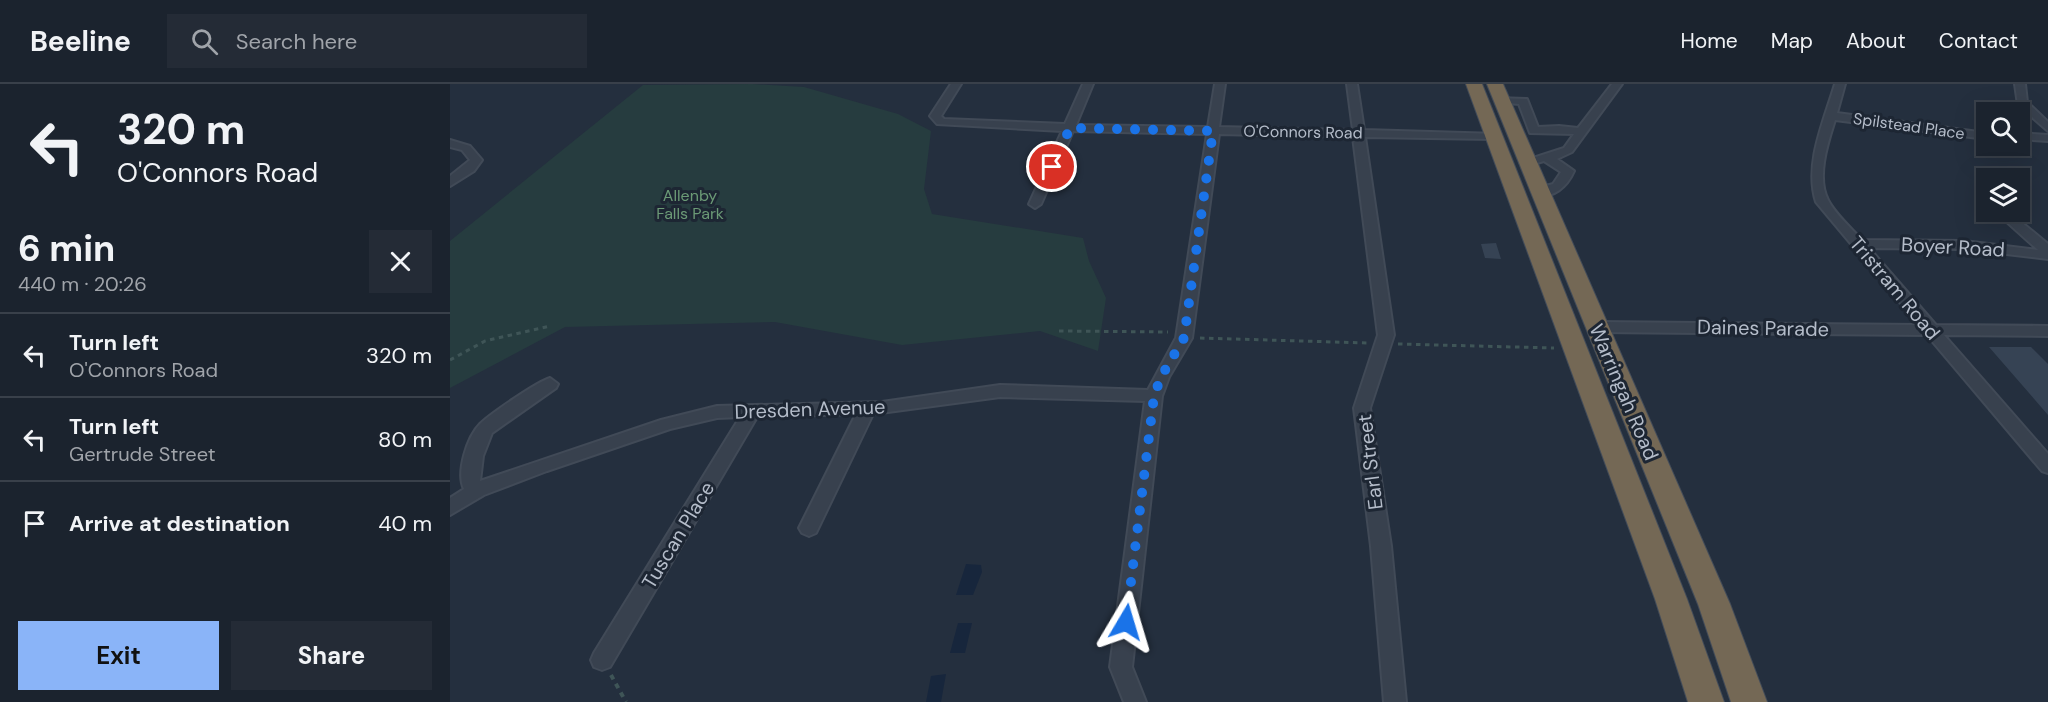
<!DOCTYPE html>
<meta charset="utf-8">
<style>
body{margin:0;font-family:"DM Sans",sans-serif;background:#242b36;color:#f1f3f6;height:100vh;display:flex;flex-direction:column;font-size:22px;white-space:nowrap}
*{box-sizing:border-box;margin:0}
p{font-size:20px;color:#a0a4aa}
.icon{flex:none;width:33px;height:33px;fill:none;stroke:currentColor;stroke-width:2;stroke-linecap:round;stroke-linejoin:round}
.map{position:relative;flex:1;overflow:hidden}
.side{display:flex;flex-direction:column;background:#1b232e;width:450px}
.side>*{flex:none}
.guide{background:#1b232e;color:#f1f3f6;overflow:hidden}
.fabs{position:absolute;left:1526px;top:18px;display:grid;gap:12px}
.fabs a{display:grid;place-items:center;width:54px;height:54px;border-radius:0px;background:#1b232e;box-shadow:0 6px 24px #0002,0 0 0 2px #39404a;font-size:30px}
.pin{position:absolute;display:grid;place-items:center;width:51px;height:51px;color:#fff;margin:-26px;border:3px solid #fff;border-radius:50%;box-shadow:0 2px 6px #0007}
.me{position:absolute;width:66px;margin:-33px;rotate:7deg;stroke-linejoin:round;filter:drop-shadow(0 0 4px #0008)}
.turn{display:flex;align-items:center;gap:21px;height:126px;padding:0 18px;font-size:27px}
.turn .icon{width:78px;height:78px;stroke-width:2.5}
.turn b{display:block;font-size:42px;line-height:51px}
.round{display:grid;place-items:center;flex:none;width:63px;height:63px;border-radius:0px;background:#242b36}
.head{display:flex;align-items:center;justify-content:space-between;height:102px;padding:0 18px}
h1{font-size:36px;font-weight:700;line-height:45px}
.button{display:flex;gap:12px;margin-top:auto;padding:12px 18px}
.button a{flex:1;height:69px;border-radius:0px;background:#8ab4f8;color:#111;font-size:24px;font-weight:700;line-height:69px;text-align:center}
.button a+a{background:#242b36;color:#f1f3f6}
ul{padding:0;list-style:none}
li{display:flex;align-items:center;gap:18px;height:84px;padding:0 18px;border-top:2px solid #39404a}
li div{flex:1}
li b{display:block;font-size:22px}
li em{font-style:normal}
header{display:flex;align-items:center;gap:36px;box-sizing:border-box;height:84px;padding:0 30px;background:#1b232e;border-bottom:2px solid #39404a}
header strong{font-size:28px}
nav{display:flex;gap:33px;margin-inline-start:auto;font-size:21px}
.search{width:420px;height:54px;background:#242b36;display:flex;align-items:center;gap:15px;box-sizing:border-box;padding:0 21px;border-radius:0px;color:#a0a4aa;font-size:22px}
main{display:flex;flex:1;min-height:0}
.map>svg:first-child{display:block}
.green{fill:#263c3f}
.water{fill:#17263c}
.building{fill:#364354}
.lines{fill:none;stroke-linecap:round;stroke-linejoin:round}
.minor-casing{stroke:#414a57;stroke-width:4}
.highway-casing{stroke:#434c59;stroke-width:2}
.path-far1{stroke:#3f5557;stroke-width:3;stroke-dasharray:4.5 4.5;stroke-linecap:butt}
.path{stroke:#3f5557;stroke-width:4;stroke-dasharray:5 5;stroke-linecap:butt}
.minor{fill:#38414e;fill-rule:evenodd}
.highway{fill:#746855;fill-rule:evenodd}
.route{stroke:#1a73e8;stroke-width:10;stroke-dasharray:0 18}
.labels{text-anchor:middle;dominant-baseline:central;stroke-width:6;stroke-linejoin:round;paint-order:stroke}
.far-street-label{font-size:16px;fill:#b4bcc9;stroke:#1d2633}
.far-park-label{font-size:16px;fill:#6b9a76;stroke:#1d2633}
.street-label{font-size:20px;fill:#b4bcc9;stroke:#1d2633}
</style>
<header>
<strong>Beeline</strong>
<div class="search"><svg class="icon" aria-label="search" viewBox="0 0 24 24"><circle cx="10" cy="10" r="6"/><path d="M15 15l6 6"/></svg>Search here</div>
<nav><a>Home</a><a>Map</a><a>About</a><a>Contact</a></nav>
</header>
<main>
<section class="side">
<div class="guide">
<div class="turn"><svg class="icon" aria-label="left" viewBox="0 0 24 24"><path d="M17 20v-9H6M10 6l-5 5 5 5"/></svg><div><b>320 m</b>O'Connors Road</div></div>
</div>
<div class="head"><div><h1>6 min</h1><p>440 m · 20:26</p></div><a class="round"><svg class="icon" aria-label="close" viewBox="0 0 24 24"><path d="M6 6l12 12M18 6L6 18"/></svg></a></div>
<ul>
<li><svg class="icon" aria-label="left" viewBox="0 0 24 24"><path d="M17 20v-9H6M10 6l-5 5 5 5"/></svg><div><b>Turn left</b><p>O'Connors Road</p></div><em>320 m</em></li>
<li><svg class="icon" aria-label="left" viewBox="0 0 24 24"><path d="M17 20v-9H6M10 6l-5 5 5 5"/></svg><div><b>Turn left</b><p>Gertrude Street</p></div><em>80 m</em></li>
<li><svg class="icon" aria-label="arrive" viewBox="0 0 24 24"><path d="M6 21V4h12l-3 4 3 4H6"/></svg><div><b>Arrive at destination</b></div><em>40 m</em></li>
</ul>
<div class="button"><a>Exit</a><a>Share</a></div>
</section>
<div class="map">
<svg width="1598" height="618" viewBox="0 0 1598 618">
<rect width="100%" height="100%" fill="#242f3e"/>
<path class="green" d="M302 0 354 3 448 30 481 47 474 105 482 130 633 154 639 177 656 214 648 267 590 247 452 261 325 238 115 243 0 304V157L193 1Z"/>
<path class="water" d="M516 480 531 481 532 488 523 511H506Z
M508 539H522L515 569H500Z
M496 590 491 618H476L481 592Z"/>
<path class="building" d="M1046 159 1051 175 1035 174 1031 160Z
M1539 263H1581L1598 280V331Z"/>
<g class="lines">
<g class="minor-casing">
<path id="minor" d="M501 0H511L491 32 494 35 615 40 633 0H643L626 41 758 43 765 0H775L769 43 903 46 897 0H907L914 46 1048 50 1050 52 1044 55 915 53 944 251 920 324 941 462 956 618H934L921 462 904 324 928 251 903 53 769 50 742 254 719 293 712 312 682 583 696 618H674L660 583 695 317 550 313 423 330 366 449 359 452 352 449 349 444 406 330 307 333 160 583 152 586 144 583 141 576 144 569 290 333 267 334 220 345 97 387 34 411 0 431V414L14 405C6 389 17 353 30 340 40 330 87 298 100 294L108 300 106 304 42 349 33 372 30 397 211 336 267 322 432 318 550 301 698 306 726 254 757 50 623 47 591 120 585 124 579 120 612 47 487 40 480 32Z
M1162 0H1172L1122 68 1107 75 1124 87C1117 103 1103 115 1085 111V105L1103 100 1111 88 1094 77 1076 82 1070 78 1114 64 1124 50 1080 49 1069 20 1047 18V14L1077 15 1088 43 1109 42 1128 44Z
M1385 0H1395L1387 29 1536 49V55L1385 36C1378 58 1366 93 1378 116 1385 130 1401 144 1412 156L1514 157 1588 166 1548 130 1549 128H1559L1598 160V175L1514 165 1419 164 1486 241 1598 242V252L1494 251 1598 370V389L1592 387 1477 251 1147 248 1139 243 1147 238 1469 241 1366 118C1354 80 1374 37 1385 0Z
M1565 0H1575L1577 18 1598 38V47L1568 21Z
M1569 49 1598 51V57L1569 55Z
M0 56 20 62 32 76 24 87 0 102V92L20 76 12 66 0 63Z"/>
</g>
<g class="highway-casing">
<path id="highway" d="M1016 0H1032L1237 515 1274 618H1238L1205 515Z
M1037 0H1053L1280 520 1317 618H1281L1248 520Z"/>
</g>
<path class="path-far1" d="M609 247 718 248
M750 254 918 259
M948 260 1104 264
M0 276 35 257 100 242"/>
<path class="path" d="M161 591 176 618"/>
<use href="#minor" class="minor"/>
<use href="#highway" class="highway"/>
</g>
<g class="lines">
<path class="route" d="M602 83 620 44 763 47 734 254 711 293 704 312 676 538"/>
</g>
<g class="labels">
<g class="far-street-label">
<text transform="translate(1459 42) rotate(8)">Spilstead Place</text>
<text transform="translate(853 48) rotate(1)">O'Connors Road</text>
</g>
<g class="far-park-label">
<text x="240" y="111">Allenby<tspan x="240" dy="18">Falls Park</tspan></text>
</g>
<g class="street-label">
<text transform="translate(1503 163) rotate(3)">Boyer Road</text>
<text transform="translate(1445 204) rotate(50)">Tristram Road</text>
<text transform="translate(1313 244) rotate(1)">Daines Parade</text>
<text transform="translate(1174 308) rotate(67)">Warringah Road</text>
<text transform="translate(360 325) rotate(-2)">Dresden Avenue</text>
<text transform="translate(920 378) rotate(-97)">Earl Street</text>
<text transform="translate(228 451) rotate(-59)">Tuscan Place</text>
</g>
</g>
</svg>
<div class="fabs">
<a><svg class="icon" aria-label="search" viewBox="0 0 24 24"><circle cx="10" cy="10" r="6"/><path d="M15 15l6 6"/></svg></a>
<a><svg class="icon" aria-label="layers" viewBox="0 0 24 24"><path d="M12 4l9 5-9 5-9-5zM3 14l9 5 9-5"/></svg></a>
</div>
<div class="pin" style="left:602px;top:83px;background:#d93025"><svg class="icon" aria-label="arrive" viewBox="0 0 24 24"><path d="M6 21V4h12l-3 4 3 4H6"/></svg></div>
<svg class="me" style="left:676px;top:538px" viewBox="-20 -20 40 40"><path d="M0-17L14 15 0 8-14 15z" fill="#1a73e8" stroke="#fff" stroke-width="4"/></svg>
</div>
</main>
